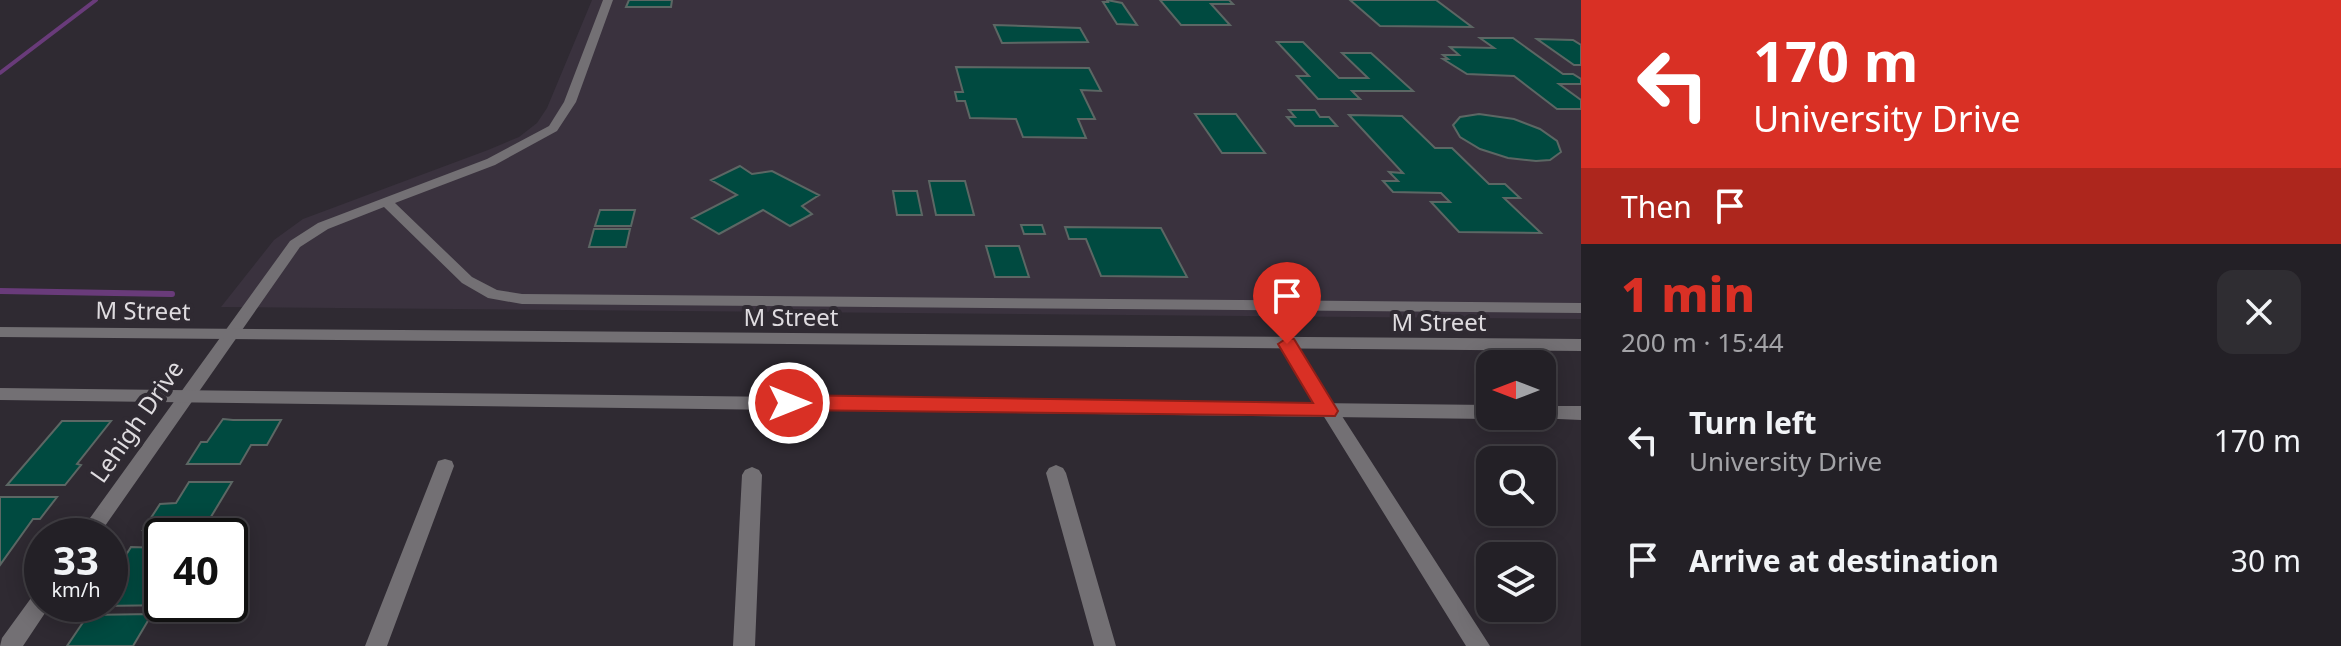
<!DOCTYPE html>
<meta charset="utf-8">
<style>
body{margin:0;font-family:"Noto Sans",sans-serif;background:#2f2d32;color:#f1f3f6;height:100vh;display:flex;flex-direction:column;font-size:30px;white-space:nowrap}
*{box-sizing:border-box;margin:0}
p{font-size:26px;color:#a3a3a7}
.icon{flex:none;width:44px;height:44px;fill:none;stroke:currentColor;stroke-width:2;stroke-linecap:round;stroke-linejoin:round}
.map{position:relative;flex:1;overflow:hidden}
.details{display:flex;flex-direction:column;background:#232026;width:760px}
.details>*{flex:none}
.hud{background:#d93025;color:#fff;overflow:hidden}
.needle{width:52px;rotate:270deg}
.controls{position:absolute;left:1476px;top:350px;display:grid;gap:16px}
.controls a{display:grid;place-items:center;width:80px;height:80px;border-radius:16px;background:#232026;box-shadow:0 4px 20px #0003,0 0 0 2px #403e43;font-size:40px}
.speed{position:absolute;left:24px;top:518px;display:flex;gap:16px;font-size:40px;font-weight:700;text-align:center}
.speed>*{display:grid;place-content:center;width:104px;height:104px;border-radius:50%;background:#232026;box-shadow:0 4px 20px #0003,0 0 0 2px #403e43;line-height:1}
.speed small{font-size:20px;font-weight:400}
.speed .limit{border:4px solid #111;border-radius:12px;background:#fff;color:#111}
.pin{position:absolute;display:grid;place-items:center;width:68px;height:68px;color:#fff;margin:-82px -34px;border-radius:50% 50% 50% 0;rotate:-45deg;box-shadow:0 0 8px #0007}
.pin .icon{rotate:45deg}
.me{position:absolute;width:88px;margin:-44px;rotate:90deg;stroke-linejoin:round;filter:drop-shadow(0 0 6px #0008)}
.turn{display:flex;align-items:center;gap:28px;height:168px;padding:0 40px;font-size:36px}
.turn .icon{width:104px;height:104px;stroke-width:2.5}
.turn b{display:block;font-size:56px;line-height:68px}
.then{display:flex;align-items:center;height:76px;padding:0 40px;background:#0003;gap:16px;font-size:30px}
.round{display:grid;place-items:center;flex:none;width:84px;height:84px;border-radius:16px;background:#2f2d32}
.headline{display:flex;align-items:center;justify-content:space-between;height:136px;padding:0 40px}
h1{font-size:48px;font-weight:800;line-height:60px;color:#d93025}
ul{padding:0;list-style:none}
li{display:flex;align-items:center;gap:24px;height:120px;padding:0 40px}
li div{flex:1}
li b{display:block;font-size:30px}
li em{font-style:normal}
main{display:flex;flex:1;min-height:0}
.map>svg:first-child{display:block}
.built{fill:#3a323e}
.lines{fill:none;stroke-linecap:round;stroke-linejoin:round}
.stream-far1{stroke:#693b7a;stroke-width:4}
.stream{stroke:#693b7a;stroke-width:6}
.building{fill:#004a40;stroke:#5c6764;stroke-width:2}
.minor{fill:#737074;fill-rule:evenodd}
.tertiary{fill:#737074;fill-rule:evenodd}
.route{fill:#d93025;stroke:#8d1f18;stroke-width:2}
.labels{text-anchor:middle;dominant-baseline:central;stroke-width:8;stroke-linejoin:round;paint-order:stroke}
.street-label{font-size:24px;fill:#dedbdf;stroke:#2f2a32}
</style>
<main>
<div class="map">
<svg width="1581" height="646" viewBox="0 0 1581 646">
<rect width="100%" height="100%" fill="#2f2a32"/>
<path class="built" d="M592 0H1581V319L221 307 274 240 303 219 488 150 519 137 537 123 547 108Z"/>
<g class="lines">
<path class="stream-far1" d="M0 73 96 0"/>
<path class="stream" d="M0 291 172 294"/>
</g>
<path class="building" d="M629 0H672L671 7H626Z
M1107 0 1122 3 1137 25 1117 24 1103 2H1108Z
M1160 0H1229L1233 4H1211L1230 25H1181Z
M1350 0H1436L1472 27 1380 26Z
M994 25 1080 28 1088 42 1002 43Z
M1480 38H1513L1563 74H1573L1581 79V84H1559L1581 100V109H1557L1514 76 1467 74 1443 59H1448L1443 55H1459L1450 47 1494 48Z
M1537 39 1573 40 1581 45V65H1574Z
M1277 42H1303L1339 78H1368L1342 53H1371L1413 91H1352L1360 99H1318L1297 76H1309Z
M956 67 1089 68 1101 91 1081 90 1095 119H1078L1086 138 1023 137 1016 119 970 118 965 101H957L955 92H963Z
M1289 110H1315L1320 117H1329L1337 126H1295L1287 117H1295Z
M1195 114H1236L1265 153H1222Z
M1479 114 1514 119 1540 129 1557 141 1561 152 1550 160 1536 161 1508 158 1480 149 1460 137 1453 125 1460 117Z
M1349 115 1402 116 1435 148H1452L1489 184H1505L1520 198H1504L1541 233 1459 232 1431 202H1450L1441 193 1393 192 1383 181H1398L1389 172 1403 173Z
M740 166 752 174 772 171 819 195 802 206 812 214 790 226 763 210 719 234 692 218 737 195 711 180Z
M929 181H965L974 215H936Z
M893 191H917L922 215H897Z
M600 210H635L631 226H595Z
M1021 225H1042L1045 234H1024Z
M1065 227 1161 228 1187 277 1101 276 1086 239H1069Z
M594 229H630L626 247H589Z
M986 246H1019L1029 277H995Z
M223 419 233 420H281L267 445H251L240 464H187L201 442H207Z
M62 421H111L77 464 81 465 65 485H7Z
M189 482H232L203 530H143L160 504 176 503Z
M0 497H57L40 519H33L0 565Z
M131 547 162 548V604L174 605 100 606 110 604V591L121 574H114Z
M152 614 133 646H67L88 615Z"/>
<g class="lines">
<path class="minor" d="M603 0H613L576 102 557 131 495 165 395 203 472 277 497 290 522 294 1581 303V313L522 304 488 298 462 283 384 207 328 229 300 247 98 536H77L290 241 318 223 487 159 549 126 564 102Z
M1287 338 1293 340 1490 646H1466L1279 344Z
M445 459 452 461 454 466 387 646H365L436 466 438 461Z
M1056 465 1063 468 1066 473 1116 646H1094L1046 473 1049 468Z
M752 467 759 470 762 475 755 646H733L742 475 745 470Z
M42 591V604H51L23 646H0L2 638 34 594Z"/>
<path class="tertiary" d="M0 327 1581 339V351L0 337Z
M0 388 1490 405V416H1497L1490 419 0 400Z
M1542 406H1581V420L1536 418 1542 416Z"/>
</g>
<path class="route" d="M1287 338 1294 339 1335 406 1338 411 1335 416 789 410 782 408 779 403 782 397 789 395 1313 403 1278 344Z"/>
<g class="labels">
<g class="street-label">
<text transform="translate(143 310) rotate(1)">M Street</text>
<text x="791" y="316">M Street</text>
<text x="1439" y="321">M Street</text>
<text transform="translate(136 421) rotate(-55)">Lehigh Drive</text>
</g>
</g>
</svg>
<div class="controls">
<a><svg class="needle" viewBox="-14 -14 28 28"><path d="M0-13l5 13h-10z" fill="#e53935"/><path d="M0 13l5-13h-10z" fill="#a3a3a7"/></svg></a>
<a><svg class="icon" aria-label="search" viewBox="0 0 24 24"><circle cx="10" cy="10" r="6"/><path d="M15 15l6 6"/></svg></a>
<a><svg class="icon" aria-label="layers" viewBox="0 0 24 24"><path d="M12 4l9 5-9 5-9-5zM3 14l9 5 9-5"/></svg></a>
</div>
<div class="speed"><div>33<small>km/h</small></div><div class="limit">40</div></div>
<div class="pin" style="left:1287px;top:344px;background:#d93025"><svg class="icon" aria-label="arrive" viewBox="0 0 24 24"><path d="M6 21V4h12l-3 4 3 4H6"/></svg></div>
<svg class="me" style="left:789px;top:403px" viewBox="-20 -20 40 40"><circle r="17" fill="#d93025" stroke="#fff" stroke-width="3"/><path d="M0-11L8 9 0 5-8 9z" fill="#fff"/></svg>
</div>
<section class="details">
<div class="hud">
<div class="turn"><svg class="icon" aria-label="left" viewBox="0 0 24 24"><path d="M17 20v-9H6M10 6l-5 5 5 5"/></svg><div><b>170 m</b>University Drive</div></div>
<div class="then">Then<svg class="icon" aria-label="arrive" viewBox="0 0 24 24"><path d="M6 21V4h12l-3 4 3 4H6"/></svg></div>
</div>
<div class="headline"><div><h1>1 min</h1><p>200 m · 15:44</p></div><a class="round"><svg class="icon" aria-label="close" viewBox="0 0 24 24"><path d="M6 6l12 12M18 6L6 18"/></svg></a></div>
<ul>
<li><svg class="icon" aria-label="left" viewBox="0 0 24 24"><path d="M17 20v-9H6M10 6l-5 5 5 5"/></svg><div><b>Turn left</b><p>University Drive</p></div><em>170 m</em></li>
<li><svg class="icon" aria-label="arrive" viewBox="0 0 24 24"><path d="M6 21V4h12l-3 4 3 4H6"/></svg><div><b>Arrive at destination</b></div><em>30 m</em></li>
</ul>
</section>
</main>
